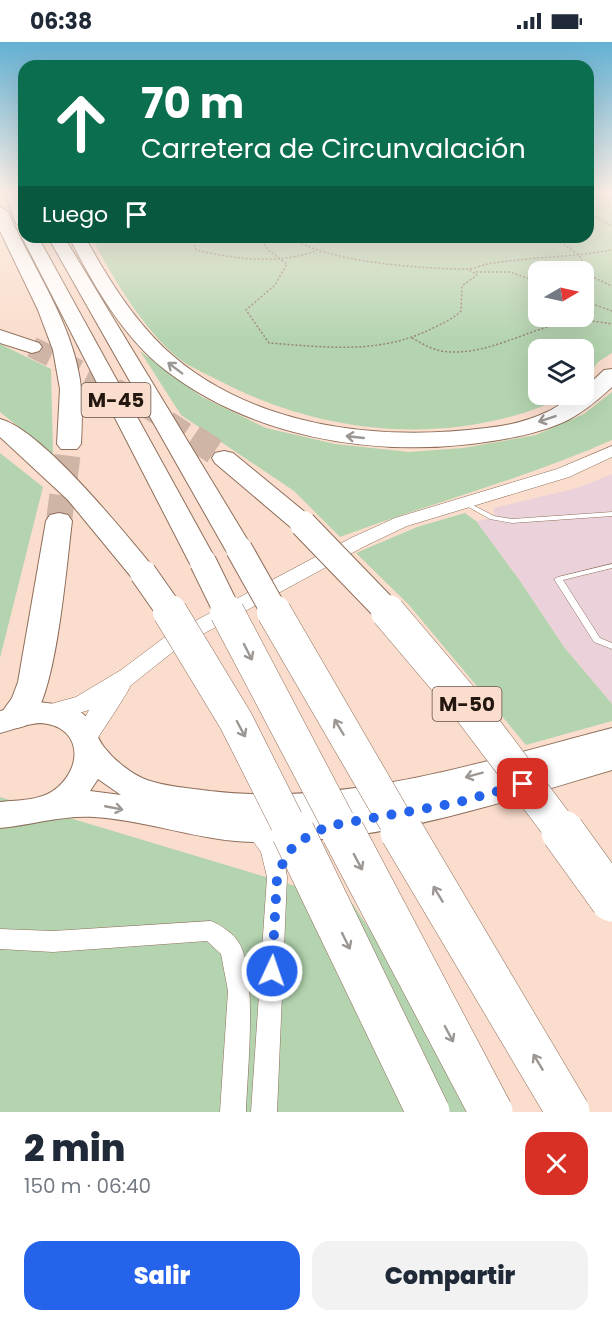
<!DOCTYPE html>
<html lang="es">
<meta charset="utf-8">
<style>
body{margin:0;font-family:Poppins,sans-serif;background:#f2f2f3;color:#1f2937;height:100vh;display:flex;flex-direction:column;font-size:22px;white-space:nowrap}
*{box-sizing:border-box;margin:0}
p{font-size:20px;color:#747a83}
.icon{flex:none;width:33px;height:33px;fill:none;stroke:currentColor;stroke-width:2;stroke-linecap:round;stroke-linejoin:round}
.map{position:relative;height:1070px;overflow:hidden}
.sheet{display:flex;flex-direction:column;background:#fff;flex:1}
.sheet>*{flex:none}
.banner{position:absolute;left:18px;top:18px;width:576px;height:183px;border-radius:18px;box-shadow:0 6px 24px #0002;background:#0b6e4f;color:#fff;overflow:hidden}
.needle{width:39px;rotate:81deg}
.tools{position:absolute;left:528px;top:219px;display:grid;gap:12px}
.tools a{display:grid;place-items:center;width:66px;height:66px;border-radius:12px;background:#fff;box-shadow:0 6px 24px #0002;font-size:30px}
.pin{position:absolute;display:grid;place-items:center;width:51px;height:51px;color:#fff;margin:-26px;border-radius:12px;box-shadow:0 3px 9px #0006}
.me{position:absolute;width:66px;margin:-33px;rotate:3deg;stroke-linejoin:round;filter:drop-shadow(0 0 4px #0008)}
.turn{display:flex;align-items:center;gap:21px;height:126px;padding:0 24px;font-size:27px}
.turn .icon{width:78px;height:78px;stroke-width:2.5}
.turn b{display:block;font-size:42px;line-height:51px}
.then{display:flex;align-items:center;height:57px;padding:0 24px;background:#0003;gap:12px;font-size:22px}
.round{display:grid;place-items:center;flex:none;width:63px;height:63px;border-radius:18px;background:#f2f2f3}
.overview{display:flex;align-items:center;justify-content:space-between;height:102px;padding:0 24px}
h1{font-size:36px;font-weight:800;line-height:45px}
.primary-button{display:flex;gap:12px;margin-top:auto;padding:12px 24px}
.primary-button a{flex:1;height:69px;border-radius:18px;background:#2563eb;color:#fff;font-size:24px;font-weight:800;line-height:69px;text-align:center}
.primary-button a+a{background:#f2f2f3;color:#1f2937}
.status{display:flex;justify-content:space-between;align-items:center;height:42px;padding:0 30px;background:#fff;direction:ltr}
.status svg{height:16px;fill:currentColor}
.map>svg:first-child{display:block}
.industrial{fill:#ebd2da}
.green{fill:#b3d4af;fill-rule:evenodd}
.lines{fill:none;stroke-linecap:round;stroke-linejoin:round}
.motorway-tunnel-far1{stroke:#cfb5a6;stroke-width:21;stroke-dasharray:21 10;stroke-linecap:butt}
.motorway-tunnel{stroke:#cfb5a6;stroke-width:26;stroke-dasharray:26 14;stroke-linecap:butt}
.service-casing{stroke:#8f6f5b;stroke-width:1}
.minor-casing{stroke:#8f6f5b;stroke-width:1}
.tertiary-casing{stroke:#8f6f5b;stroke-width:1}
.primary-casing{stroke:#8f6f5b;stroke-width:2}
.motorway-casing{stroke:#8f6f5b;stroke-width:2}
.path{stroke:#998376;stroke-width:1.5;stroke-dasharray:2 2;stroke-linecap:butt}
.service{fill:#fff;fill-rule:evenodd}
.minor{fill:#fff;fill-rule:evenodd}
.tertiary{fill:#fff;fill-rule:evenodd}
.primary{fill:#fff;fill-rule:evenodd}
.motorway{fill:#fff;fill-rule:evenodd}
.motorway-bridge-far2-casing{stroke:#8f6f5b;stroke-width:28;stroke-linecap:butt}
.motorway-bridge-far1-casing{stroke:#8f6f5b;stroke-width:35;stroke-linecap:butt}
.motorway-bridge-casing{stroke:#8f6f5b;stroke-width:44;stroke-linecap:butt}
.motorway-bridge-far2{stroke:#fff;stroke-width:26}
.motorway-bridge-far1{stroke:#fff;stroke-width:34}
.motorway-bridge{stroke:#fff;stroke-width:43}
.oneway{stroke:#9c9793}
.route{stroke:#2563eb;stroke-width:10;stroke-dasharray:0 18}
.labels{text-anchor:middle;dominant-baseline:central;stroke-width:5;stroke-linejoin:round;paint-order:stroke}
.shield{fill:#faddcc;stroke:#645248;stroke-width:1.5}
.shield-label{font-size:20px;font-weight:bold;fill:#241710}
</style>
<div class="status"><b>06:38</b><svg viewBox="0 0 49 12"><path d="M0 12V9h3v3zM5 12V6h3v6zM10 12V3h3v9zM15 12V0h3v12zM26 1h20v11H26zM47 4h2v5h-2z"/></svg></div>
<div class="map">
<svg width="612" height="1070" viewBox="0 0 612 1070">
<rect width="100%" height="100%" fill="#faddcc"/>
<path class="industrial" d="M612 432V662L564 605 476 479 492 476 495 473 493 466 577 446Z"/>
<path class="green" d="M588 150H612V311L598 320 584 339V308H538V352L568 353C460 406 327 395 222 340 209 333 194 327 182 319 148 294 110 233 92 195H588ZM538 230H584V274H538Z
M0 302 51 327 53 412 0 370Z
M140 309 202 355 266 386 335 402 409 410 463 406 536 393 584 372 612 350V398C524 437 430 461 340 495L294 449 181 373Z
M0 411 43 445 0 616Z
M465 471 476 479 520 539 564 605 612 662V679L526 703 409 563 356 511 417 485Z
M0 755 352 861 491 1070H0Z"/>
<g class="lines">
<path class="motorway-tunnel-far1" d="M32 305 128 353 195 397"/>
<path class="motorway-tunnel" d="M193 395 224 416
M59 479 69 402"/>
<g class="service-casing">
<path id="service" d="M465 459 494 474 512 477 612 470V474L512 481 490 477 463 462 462 461 463 460Z
M612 522V526L563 538 600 596 612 601V607L594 600 554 537 558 535Z"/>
</g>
<g class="minor-casing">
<path id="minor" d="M254 779C276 786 284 814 287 835L277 1070H251L267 835 261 810 244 787 247 781Z
M211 879C221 883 234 892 239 901 258 932 247 1032 246 1070H220L228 949 221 912 207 899 53 910 0 907V887L53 889Z"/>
</g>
<g class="tertiary-casing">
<path id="tertiary" d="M612 404V415L569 435 407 484 365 504 179 605 130 644C130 648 102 689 96 699L88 702 80 699 76 693 89 668 48 680 40 677 37 671 40 665 76 655 121 628 165 595 351 496 395 476 557 427Z"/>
</g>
<g class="primary-casing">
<path id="primary" d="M39 660C51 662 68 662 79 669 99 683 93 691 104 705 114 718 131 732 147 738 167 745 189 746 210 749 346 765 481 720 612 686V728C496 762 379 802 256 800 201 800 149 778 94 775 62 773 32 783 0 786V760C19 758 43 759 58 745 84 722 80 684 41 681 29 681 12 688 0 691V669ZM98 737 121 753 90 749Z"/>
</g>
<g class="motorway-casing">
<path id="motorway" d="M5 150H19L24 162V186L16 181Z
M0 165 8 170C32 225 71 278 80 338 83 359 82 381 81 402L77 407H61L57 402 60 347 53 308 38 268 0 189Z
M24 192V195H38L217 520 213 526 203 529 193 526 189 520 22 195Z
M48 195H64L253 507 249 513 239 516 229 513 225 507Z
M69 195H85C107 235 131 274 164 306 249 385 376 400 486 386 507 384 528 379 547 370 559 365 571 352 584 352V347L604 328 612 327V345C599 357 585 369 568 378 539 392 504 398 471 402 366 414 250 394 164 327 122 294 93 242 69 195Z
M0 288 39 301 42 305 39 309 32 311 0 301Z
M0 377C41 387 124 490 153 525L157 531 153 537 143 540 133 537 68 458 0 395Z
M224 409 233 411 312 476 316 482 312 488 303 490 294 488 215 421 212 416 215 411Z
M59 471 68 473 72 479C67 516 56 668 26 683 18 688 12 685 4 683L0 673 12 656 18 640 46 479 50 473Z"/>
</g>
<path class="path" d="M607 150 612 151
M588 168 612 165
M588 171 612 184
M192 195 196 208C234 217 278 223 315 209
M260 195 268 208 287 222 275 243 246 268 269 301C326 305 380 313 433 286 443 281 453 277 461 269L462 244 477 233 468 227
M291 195C324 220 423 227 466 227 475 227 484 222 493 221 533 215 572 215 612 208
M554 195 580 214 586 232 612 244
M476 230H510L538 240
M584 259 612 269
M412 296C421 301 431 307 441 309 488 316 530 284 575 279 588 278 600 280 612 282"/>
<use href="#service" class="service"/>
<use href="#minor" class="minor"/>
<use href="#tertiary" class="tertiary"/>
<use href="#primary" class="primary"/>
<use href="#motorway" class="motorway"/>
<g class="motorway-bridge-far2-casing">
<path id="motorway-bridge-far2" d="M303 482 389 571
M239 507 275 571
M203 520 228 571
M143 531 171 571"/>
</g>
<g class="motorway-bridge-far1-casing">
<path id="motorway-bridge-far1" d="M170 570 236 679 293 792
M227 570 344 792
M274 570 403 792
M388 570 466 662 564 792"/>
</g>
<g class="motorway-bridge-casing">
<path id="motorway-bridge" d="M293 790 428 1070
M343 790 491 1070
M402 790 568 1070
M563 790 612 858"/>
</g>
<use href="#motorway-bridge-far2" class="motorway-bridge-far2"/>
<use href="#motorway-bridge-far1" class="motorway-bridge-far1"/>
<use href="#motorway-bridge" class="motorway-bridge"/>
</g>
<defs><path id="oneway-shaft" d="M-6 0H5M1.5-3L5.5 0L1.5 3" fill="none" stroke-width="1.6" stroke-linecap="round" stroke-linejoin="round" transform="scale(1.5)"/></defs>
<g class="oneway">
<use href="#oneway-shaft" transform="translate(175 326) rotate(-143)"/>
<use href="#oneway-shaft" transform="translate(547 377) rotate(161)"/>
<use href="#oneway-shaft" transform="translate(355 395) rotate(-174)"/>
<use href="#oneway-shaft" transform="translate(248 610) rotate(63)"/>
<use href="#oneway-shaft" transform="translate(339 685) rotate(-121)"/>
<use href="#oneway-shaft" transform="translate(241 687) rotate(62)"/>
<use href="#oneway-shaft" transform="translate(474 733) rotate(165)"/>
<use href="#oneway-shaft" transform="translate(114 766) rotate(11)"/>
<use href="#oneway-shaft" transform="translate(358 820) rotate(62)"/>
<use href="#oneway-shaft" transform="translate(438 852) rotate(-121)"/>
<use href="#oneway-shaft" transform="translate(346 899) rotate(64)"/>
<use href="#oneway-shaft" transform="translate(449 992) rotate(62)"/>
<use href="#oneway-shaft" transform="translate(538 1020) rotate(-121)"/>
</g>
<linearGradient id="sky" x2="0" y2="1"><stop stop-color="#63b0d2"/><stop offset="0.5" stop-color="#fdf0e8"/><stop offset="1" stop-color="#fdf0e8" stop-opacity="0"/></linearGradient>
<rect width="612" height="300" fill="url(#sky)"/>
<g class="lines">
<path class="route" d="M272 929 277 836 286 813 298 800 328 784 456 761 523 742"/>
</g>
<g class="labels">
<g class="shield">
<rect x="81.5" y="341" width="69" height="34" rx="4.5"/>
<rect x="432.5" y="645" width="69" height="34" rx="4.5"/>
</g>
<g class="shield-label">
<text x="116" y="358">M-45</text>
<text x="467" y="662">M-50</text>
</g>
</g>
</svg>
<div class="tools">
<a><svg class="needle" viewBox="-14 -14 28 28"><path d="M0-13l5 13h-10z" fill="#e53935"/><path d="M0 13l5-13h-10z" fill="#747a83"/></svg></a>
<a><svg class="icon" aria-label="layers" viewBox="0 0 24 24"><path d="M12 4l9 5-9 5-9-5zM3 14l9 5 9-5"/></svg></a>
</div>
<div class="pin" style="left:523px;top:742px;background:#d93025"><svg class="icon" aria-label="arrive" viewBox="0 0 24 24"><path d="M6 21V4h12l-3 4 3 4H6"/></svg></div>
<svg class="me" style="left:272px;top:929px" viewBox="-20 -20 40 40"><circle r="17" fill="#2563eb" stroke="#fff" stroke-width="3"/><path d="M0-11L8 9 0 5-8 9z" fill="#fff"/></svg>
<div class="banner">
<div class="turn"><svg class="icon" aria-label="ahead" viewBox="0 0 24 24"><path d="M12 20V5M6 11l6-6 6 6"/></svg><div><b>70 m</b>Carretera de Circunvalación</div></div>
<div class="then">Luego<svg class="icon" aria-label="arrive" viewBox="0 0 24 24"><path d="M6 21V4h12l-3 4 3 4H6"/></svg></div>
</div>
</div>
<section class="sheet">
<div class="overview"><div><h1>2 min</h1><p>150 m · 06:40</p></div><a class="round" style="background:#d93025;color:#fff"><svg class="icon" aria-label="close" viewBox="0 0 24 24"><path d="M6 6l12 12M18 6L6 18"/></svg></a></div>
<div class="primary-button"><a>Salir</a><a>Compartir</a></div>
</section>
